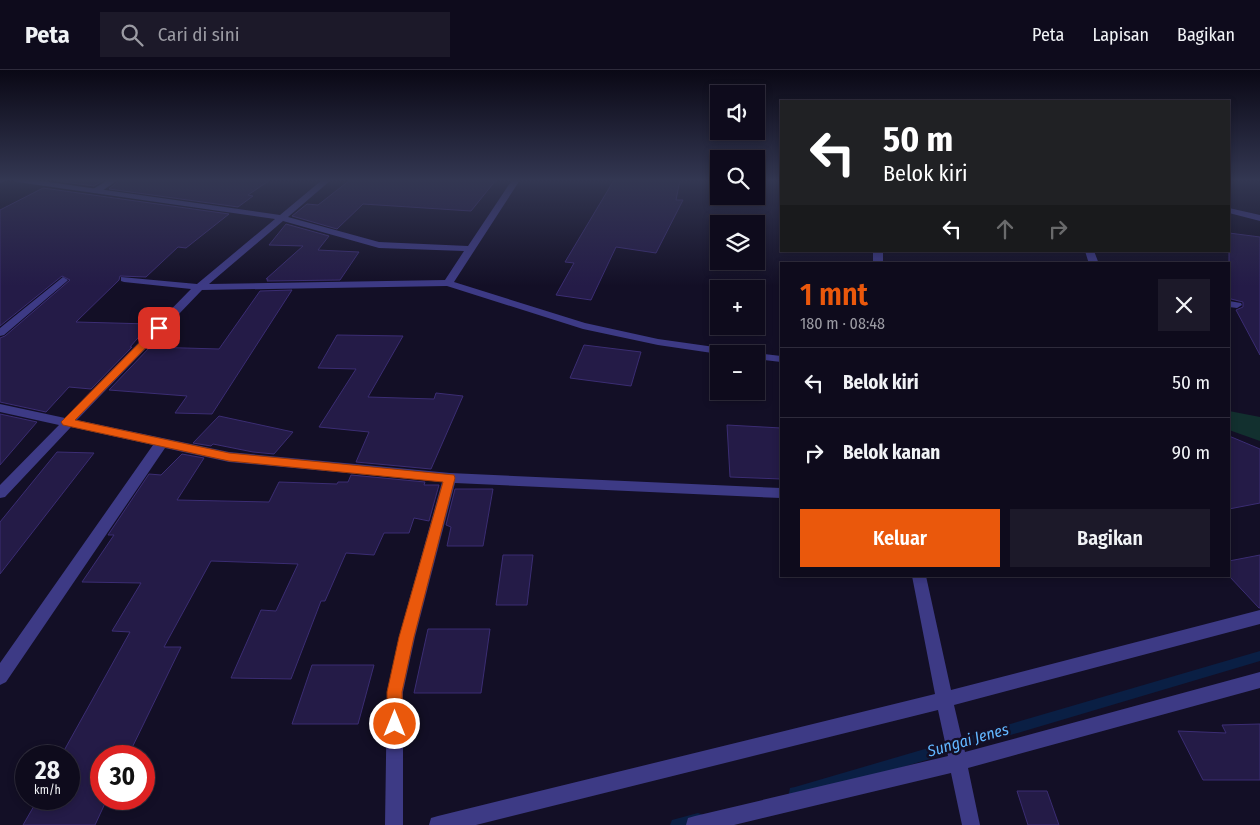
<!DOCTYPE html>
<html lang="id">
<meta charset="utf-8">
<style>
body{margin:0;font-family:"Fira Sans Condensed",sans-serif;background:#1c1929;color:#f1f3f6;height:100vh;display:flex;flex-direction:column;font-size:19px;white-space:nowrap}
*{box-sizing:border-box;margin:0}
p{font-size:16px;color:#9b9ba3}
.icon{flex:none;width:28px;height:28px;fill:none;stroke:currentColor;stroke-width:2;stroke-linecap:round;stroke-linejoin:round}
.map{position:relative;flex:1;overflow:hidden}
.panel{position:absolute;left:780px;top:192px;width:450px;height:315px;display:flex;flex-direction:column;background:#0e0b1c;border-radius:0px;box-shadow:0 2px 8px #0003,0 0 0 1px #2e2b3b}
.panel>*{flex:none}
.banner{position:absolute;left:780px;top:30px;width:450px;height:152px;border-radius:0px;box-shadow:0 2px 8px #0003,0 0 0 1px #2e2b3b;background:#202124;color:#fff;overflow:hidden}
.fabs{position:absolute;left:710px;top:15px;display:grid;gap:10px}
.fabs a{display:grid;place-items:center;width:55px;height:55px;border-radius:0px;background:#0e0b1c;box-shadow:0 2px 8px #0003,0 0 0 1px #2e2b3b;font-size:25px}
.speed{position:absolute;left:15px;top:675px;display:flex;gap:10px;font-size:25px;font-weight:700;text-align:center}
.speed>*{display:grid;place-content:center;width:65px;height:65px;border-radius:50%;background:#0e0b1c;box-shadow:0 2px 8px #0003,0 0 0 1px #2e2b3b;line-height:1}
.speed small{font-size:12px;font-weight:400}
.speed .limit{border:8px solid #d22;background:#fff;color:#111}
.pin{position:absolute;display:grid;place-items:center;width:42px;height:42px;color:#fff;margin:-21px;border-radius:10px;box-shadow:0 2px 8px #0006}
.me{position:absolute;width:55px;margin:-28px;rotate:0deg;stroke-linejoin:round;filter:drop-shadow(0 0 4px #0008)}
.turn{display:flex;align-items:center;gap:18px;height:105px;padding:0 20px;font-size:22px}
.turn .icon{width:65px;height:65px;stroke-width:2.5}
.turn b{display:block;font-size:35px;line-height:42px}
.lanes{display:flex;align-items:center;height:48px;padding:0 20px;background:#0003;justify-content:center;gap:25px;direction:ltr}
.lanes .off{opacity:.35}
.round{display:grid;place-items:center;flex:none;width:52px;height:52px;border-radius:0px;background:#1c1929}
.overview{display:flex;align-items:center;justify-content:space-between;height:85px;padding:0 20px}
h1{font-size:30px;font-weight:600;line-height:38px;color:#ea580c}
.cta{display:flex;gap:10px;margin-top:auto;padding:10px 20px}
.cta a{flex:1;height:58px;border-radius:0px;background:#ea580c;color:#fff;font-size:20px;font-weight:600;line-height:58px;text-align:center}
.cta a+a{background:#1c1929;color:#f1f3f6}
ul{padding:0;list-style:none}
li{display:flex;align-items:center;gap:15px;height:70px;padding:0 20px;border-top:1px solid #2e2b3b}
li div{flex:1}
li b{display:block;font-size:19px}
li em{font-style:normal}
header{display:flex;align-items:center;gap:30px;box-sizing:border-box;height:70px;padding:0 25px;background:#0e0b1c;border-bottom:1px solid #2e2b3b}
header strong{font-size:24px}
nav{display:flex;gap:28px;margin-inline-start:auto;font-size:18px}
.search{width:350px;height:45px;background:#1c1929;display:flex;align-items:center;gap:12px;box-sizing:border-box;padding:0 18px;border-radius:0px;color:#9b9ba3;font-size:19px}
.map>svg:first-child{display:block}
.green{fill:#12302f}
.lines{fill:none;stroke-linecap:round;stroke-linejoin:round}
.stream{fill:#0a1f44;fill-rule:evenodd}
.building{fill:#241b47;stroke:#3b2d73}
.service{fill:#3d3a85;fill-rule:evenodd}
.minor{fill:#3d3a85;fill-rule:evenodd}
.route{fill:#ea580c;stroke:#983908}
.labels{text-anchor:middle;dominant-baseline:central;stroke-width:5;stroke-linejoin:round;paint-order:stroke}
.near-water-label{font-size:16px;font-style:italic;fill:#62b6ff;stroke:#130f26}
</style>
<header>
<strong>Peta</strong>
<div class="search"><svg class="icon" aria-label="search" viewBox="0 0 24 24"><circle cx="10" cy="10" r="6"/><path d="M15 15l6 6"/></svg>Cari di sini</div>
<nav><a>Peta</a><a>Lapisan</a><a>Bagikan</a></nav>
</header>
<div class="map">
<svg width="1260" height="755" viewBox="0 0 1260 755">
<rect width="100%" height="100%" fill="#130f26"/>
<path class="green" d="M1229 341 1260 347V371L1229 360Z"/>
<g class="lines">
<path class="stream" d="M1260 581V591L795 729 790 728 789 723 790 718 795 717Z
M698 743 703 745 705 750 703 755H670L672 750Z"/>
</g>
<path class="building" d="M58 110H104L94 116 56 111Z
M120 110H270L248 125 253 126 238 137 109 119Z
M350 110H496L471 141 363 134 337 159 292 146 307 134 318 135Z
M614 110H680L676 130H683L656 183 616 177 591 230 556 225 574 193 565 192Z
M43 118 229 144 186 178 178 177 146 207 120 206 119 210 76 252 150 254 130 277H132L91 319 69 317 46 342 0 332V268L5 266 70 210 62 206 0 256V140Z
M286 154 329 166 318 180 359 182 340 210 267 211 268 209H266L303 176 269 175Z
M1229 163 1260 167V285L1236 240 1243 237V232L1231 229 1229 226Z
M292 220 212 344 175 343 187 326 109 320 150 277 219 279 260 221Z
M337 265 403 266 368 327 434 329 436 323 463 326 431 399 356 392 369 362 319 357 356 299 318 298Z
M584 275 641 282 631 316 570 308Z
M0 344 37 352 0 395Z
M219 346 293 362 274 384 253 382 213 374 211 376 193 373Z
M727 355 781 358V409L730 407Z
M1229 366 1260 379V433L1229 439Z
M57 382 94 383 0 504V452Z
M182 384 204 388 177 430 269 432 279 412 337 414 338 412H348L351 405 425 412 424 415H439L429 451 414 448 409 463H384L374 485 346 483 325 531H321L291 609 231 608 261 540 276 541 298 494 211 491 164 577H181L128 686H101V729H107L95 755H23L38 729H69V686H61L130 562 112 561 141 513 82 512 114 465H108L149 404 161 405Z
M455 419H493L483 476H447L451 457 446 455Z
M503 485H533L527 535H496Z
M1260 485V538H1259L1229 506V491Z
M428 559H490L481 623H414Z
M312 595H374L358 654H292Z
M1260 654V710H1203L1178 661 1226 663 1222 655Z
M1017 721H1047L1059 755H1028Z"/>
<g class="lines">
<path class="service" d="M108 110H118L99 123H93V119Z"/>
<path class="minor" d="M0 110H6L0 113Z
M13 110H35L280 145 322 110H331L288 147 379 172 468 176 512 110H520L454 212 585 253 658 269 743 281 748 284H719L658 275 583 259 447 216 202 220 77 350 229 382 450 403 781 418V428L455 413 415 567 403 622V755H385L387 622 399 567 442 412 229 392 165 378 6 612 0 615V593L153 375 71 357 5 427 0 428V415L59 355 0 342V334L65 348 191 219 124 212 121 211V207L197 214 275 149 17 112ZM283 151 379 178 464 181 445 210 209 214Z
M1229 138 1260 145V151L1229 143Z
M873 181H883V194H873Z
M1085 181H1094L1099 194H1089Z
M63 207 68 210 66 212 4 265 0 266V258Z
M1229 231 1241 233 1242 235 1237 238 1229 237Z
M756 283 781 286V292L756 289V284H752Z
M912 506H926L951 620 1260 540V554L954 635 965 682 1260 602V618L968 698 980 755H962L951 703 734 755H686L688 748 695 746 948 686 938 640 476 755H429L431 748 438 746 935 624Z"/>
</g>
<linearGradient id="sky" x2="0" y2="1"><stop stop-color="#0a0815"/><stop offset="0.51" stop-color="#333752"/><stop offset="1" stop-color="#333752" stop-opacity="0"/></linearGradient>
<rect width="1260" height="216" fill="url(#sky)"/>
<path class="route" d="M159 255 164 258 163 260 75 350 229 383 454 405 455 408 414 567 402 622 403 654 401 659 395 662 389 659 387 654V622L399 567 443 412 229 391 63 355 61 352 63 350 156 256Z"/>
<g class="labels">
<g class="near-water-label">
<text transform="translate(968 670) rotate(-16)">Sungai Jenes</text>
</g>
</g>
</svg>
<div class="fabs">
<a><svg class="icon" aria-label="sound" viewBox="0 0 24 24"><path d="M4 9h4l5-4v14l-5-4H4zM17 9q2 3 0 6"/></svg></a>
<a><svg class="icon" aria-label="search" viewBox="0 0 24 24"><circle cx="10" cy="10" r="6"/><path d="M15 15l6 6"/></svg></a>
<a><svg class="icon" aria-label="layers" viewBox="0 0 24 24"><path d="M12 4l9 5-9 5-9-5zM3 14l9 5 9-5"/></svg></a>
<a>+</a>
<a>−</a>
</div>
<div class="speed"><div>28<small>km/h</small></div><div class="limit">30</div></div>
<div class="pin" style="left:159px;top:258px;background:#d93025"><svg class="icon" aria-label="arrive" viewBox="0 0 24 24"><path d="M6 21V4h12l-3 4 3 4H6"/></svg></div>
<svg class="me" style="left:395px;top:654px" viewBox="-20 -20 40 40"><circle r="17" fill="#ea580c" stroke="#fff" stroke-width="3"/><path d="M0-11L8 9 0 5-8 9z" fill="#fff"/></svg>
<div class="banner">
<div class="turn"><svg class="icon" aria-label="left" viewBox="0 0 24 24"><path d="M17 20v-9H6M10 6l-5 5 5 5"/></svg><div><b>50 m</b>Belok kiri</div></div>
<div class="lanes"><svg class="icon" aria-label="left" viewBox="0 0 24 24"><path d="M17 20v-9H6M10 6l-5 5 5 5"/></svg><svg class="icon off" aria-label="ahead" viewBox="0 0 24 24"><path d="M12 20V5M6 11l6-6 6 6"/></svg><svg class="icon off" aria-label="right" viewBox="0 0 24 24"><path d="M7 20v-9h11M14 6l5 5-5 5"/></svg></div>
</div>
<section class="panel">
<div class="overview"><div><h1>1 mnt</h1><p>180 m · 08:48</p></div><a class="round"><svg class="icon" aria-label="close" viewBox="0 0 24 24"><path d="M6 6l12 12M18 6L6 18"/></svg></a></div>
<ul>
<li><svg class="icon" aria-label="left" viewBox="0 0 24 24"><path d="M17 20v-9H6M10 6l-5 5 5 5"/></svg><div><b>Belok kiri</b></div><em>50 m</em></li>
<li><svg class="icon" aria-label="right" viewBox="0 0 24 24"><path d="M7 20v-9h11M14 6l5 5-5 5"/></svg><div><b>Belok kanan</b></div><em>90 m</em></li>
</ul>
<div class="cta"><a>Keluar</a><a>Bagikan</a></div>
</section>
</div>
